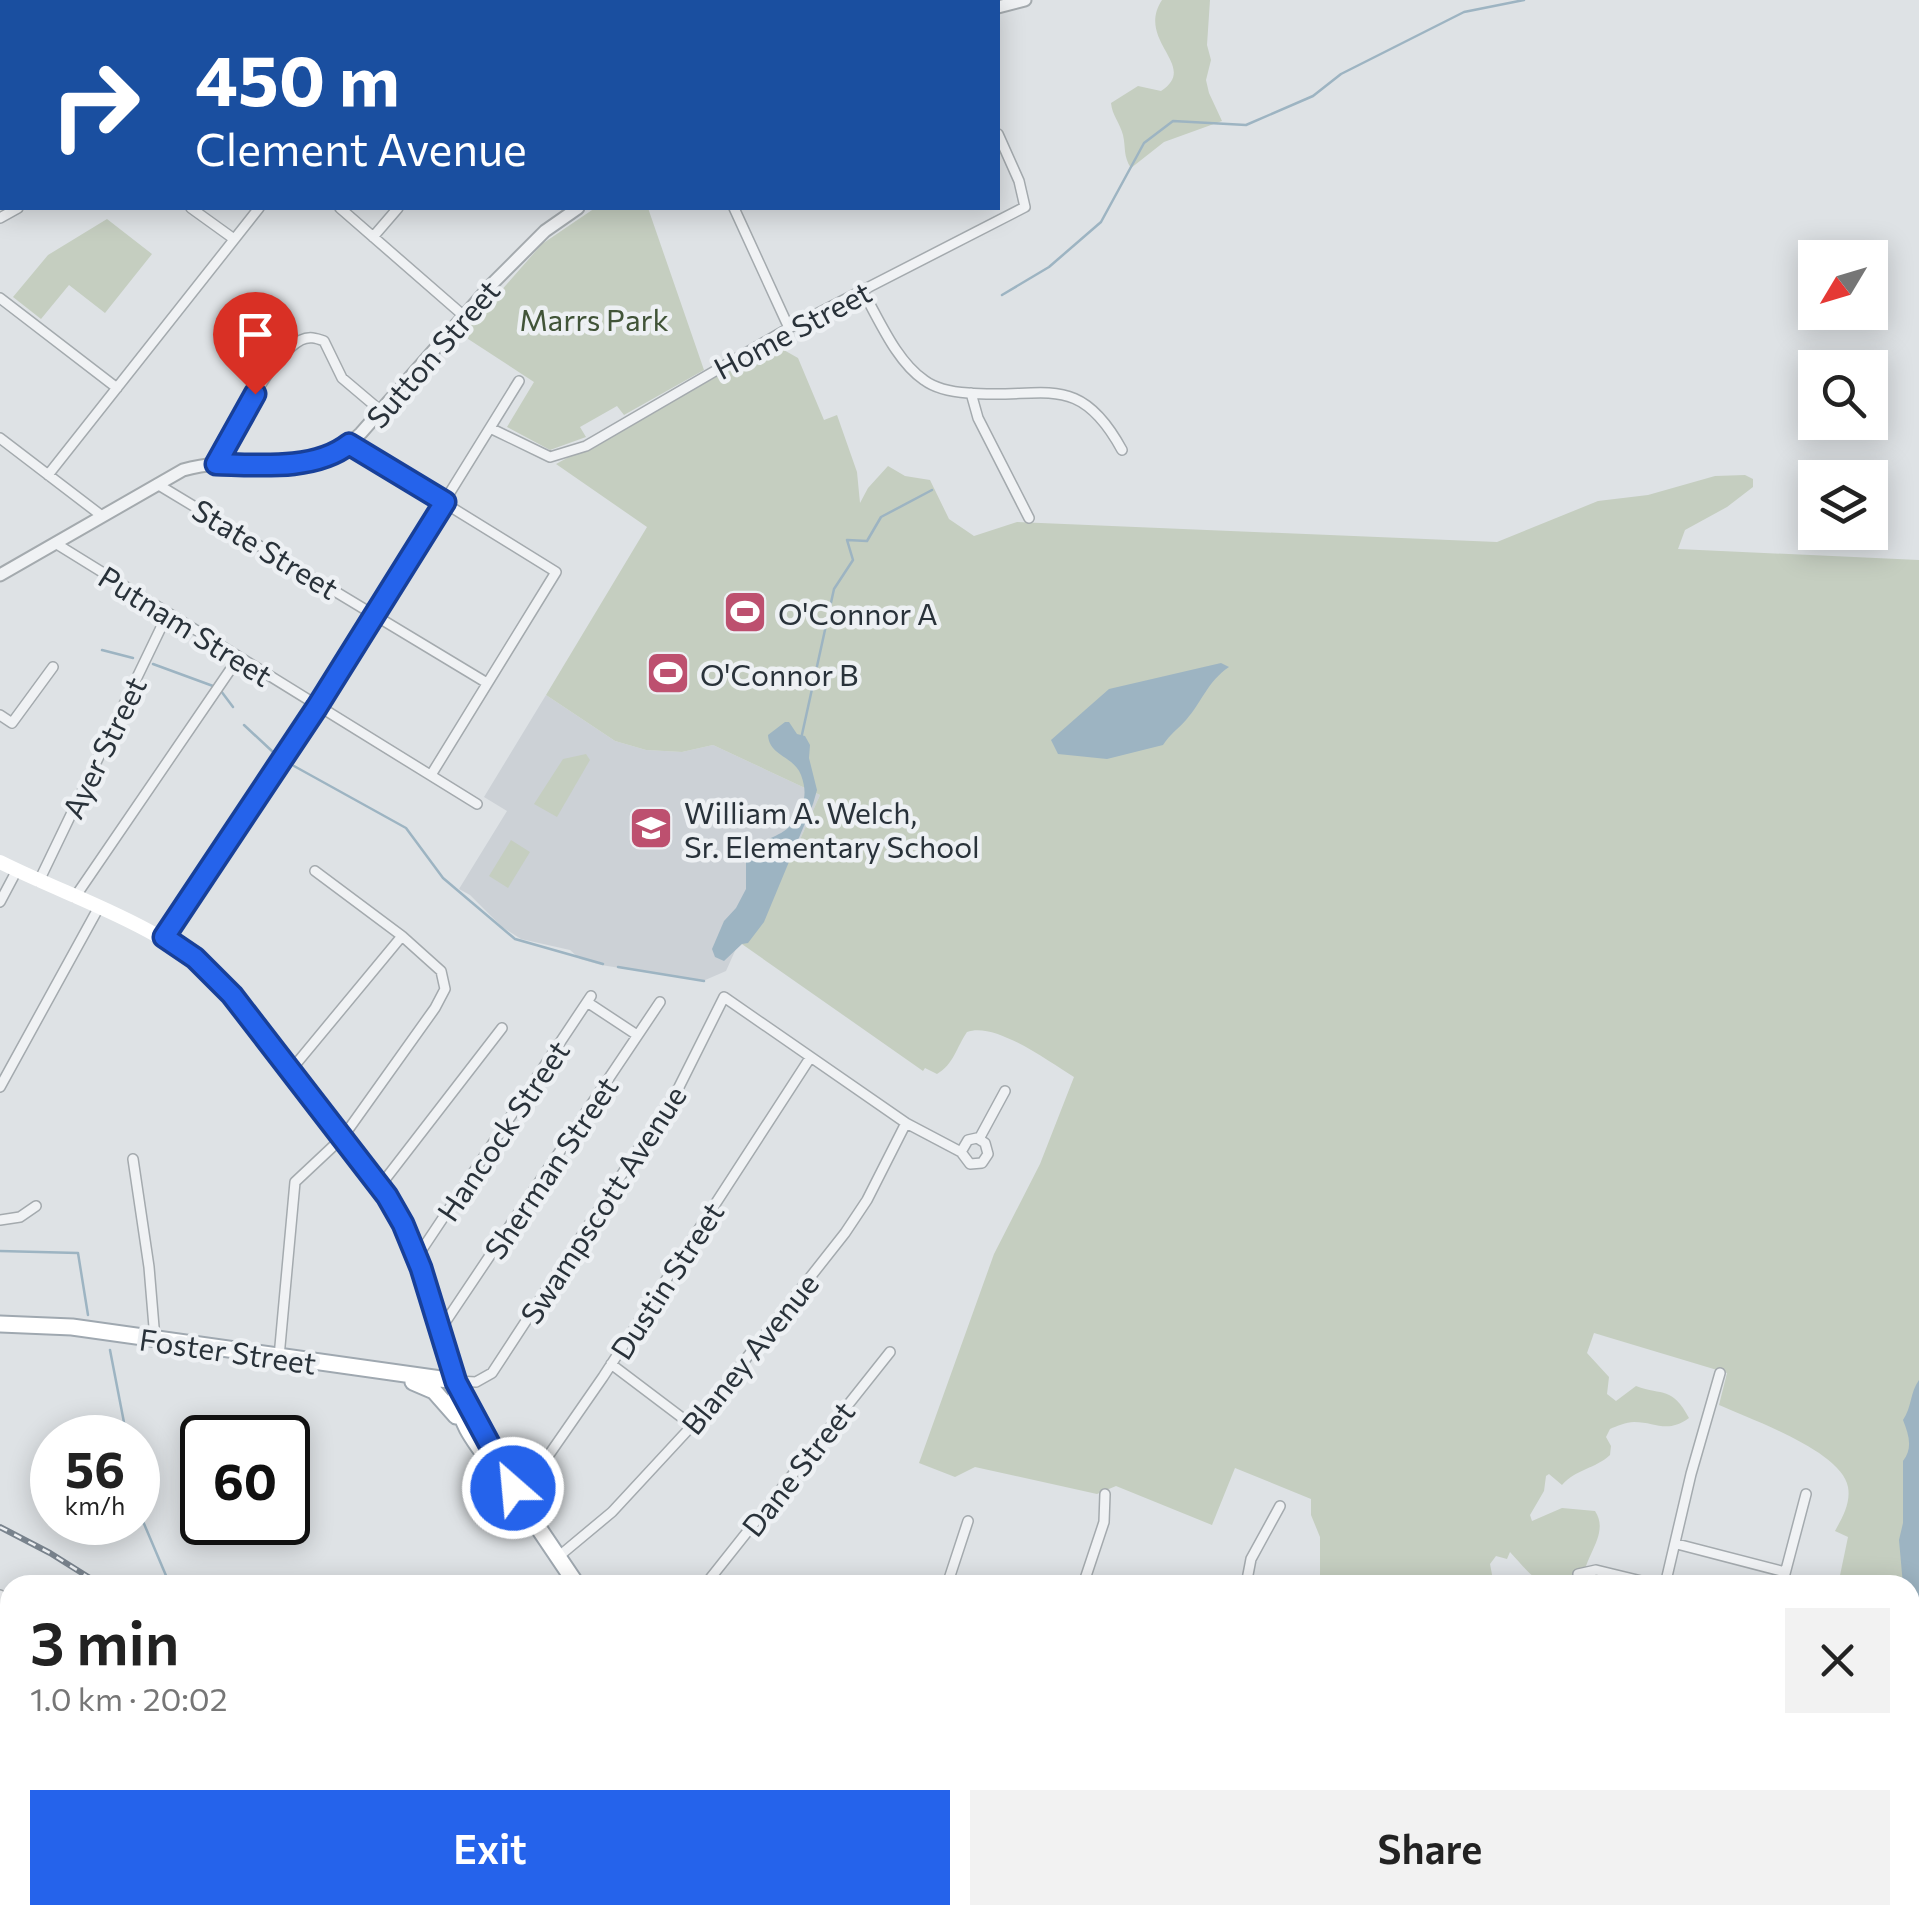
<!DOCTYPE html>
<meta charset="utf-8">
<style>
body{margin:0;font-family:Commissioner,sans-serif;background:#f2f2f2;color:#222;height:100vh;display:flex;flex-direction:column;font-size:38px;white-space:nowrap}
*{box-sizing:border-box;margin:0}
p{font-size:32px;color:#767676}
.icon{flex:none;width:55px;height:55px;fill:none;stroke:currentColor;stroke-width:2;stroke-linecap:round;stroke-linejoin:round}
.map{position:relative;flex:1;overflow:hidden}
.drawer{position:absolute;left:0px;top:1575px;width:1920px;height:350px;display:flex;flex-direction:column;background:#fff;border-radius:30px 30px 0 0;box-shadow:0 5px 25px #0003}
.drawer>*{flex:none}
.top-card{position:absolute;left:0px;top:0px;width:1000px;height:210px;box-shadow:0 5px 25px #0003;background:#1a4fa0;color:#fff;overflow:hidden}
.needle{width:65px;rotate:232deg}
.buttons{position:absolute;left:1798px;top:240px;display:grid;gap:20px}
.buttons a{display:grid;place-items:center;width:90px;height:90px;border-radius:0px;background:#fff;box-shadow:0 5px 25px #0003;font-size:50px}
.speed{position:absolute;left:30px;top:1415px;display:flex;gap:20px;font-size:50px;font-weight:700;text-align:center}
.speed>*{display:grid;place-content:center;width:130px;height:130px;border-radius:50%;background:#fff;box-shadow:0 5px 25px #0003;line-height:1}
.speed small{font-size:25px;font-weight:400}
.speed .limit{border:5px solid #111;border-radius:15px;background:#fff;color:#111}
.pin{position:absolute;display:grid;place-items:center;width:85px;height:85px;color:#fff;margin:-102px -42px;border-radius:50% 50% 50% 0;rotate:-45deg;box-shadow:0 0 10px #0007}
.pin .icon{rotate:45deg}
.me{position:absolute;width:110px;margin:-55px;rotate:333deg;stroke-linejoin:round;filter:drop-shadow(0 0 8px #0008)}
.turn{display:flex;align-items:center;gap:35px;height:210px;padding:0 30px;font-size:45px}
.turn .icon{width:130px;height:130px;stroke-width:2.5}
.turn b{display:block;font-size:70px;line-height:85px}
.round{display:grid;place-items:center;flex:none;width:105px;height:105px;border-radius:0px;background:#f2f2f2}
.head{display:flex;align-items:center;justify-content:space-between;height:170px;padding:0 30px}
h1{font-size:60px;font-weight:600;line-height:75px}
.action{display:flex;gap:20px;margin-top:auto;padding:20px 30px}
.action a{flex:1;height:115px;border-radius:0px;background:#2563eb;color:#fff;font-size:40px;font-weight:600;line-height:115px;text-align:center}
.action a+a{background:#f2f2f2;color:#222}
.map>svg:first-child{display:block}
.built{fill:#ccd1d6}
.green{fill:#c5cec0}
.water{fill:#9db4c2}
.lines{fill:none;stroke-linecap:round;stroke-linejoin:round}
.stream{stroke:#9db4c2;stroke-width:2.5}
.minor-casing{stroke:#a4aaae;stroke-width:12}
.tertiary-casing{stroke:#a4aaae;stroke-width:15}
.primary-casing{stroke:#9fa8b0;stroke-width:19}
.minor{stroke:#f0f2f4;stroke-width:9}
.tertiary{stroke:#f0f2f4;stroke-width:11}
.secondary{stroke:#fff;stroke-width:14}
.primary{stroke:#fff;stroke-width:15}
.rail-casing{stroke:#79838d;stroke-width:6}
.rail{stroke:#edf0f3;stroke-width:2.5;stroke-dasharray:8;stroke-linecap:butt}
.route-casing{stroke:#184099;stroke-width:25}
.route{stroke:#2563eb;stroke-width:18}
.labels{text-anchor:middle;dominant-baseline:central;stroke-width:9;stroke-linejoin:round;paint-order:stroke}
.park-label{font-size:30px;fill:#415438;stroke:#edf0f3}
.street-label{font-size:30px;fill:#29323a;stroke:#edf0f3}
.poi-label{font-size:30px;fill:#29323a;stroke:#edf0f3;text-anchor:start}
</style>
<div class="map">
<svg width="1919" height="1925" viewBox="0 0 1919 1925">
<rect width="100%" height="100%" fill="#dee2e5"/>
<path class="built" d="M546 695 615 741 646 750 682 752 713 745 820 795 797 846 739 942 726 971 703 981 601 965 580 959 570 950 521 939 502 927 470 895 459 889 507 811 484 797Z
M310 1915H966L975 1919 974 1925H305Z"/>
<path class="green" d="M1162 0H1210L1207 45 1211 60 1206 80 1209 93 1222 121 1164 142 1131 168C1123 156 1126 148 1123 135 1120 123 1112 115 1111 103L1138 86 1161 91C1200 66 1135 41 1162 0Z
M595 208H648L704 370 624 415 617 406 580 427 586 437 550 450 507 427 534 382 462 335 542 244Z
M107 219 152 254 105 313 69 285 41 319 13 297 48 255Z
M775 345 798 358 824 420 837 415 857 472 860 503 868 488 888 466 905 476 930 480 949 519 974 536 1017 522 1497 542 1598 501 1648 495 1715 476 1745 475 1753 479V487L1727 507 1685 530 1678 549 1919 560V1925H1794L1796 1915H1910V1585H1838L1848 1537 1835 1531C1842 1518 1851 1503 1848 1487 1842 1451 1750 1419 1719 1405L1727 1373 1594 1333 1587 1353 1609 1377 1607 1394 1616 1401 1636 1386C1663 1396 1672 1386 1689 1418 1667 1434 1656 1422 1634 1422 1626 1422 1617 1426 1610 1429L1606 1437 1611 1446 1610 1455C1595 1469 1576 1469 1562 1485L1549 1474 1546 1476 1544 1491 1530 1515 1532 1521 1562 1508 1595 1511C1611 1535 1581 1558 1583 1585 1537 1585 1539 1584 1510 1552L1507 1559 1496 1556 1490 1564 1494 1585H1320V1537L1311 1515V1499L1235 1468 1212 1525 1116 1486 1097 1494 975 1467 955 1477 919 1463 994 1254 1040 1164 1074 1077C1049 1062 995 1021 967 1032 956 1048 954 1064 937 1074L925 1068 923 1071 739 942 797 846 820 795 713 745 682 752 646 750 615 741 546 695 647 527 556 464Z
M586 754 590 760 557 817 534 804 563 759Z
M511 840 530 852 508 888 489 876Z
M0 1710 10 1715V1915H217L222 1925H0Z
M1739 1915H1787L1783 1925H1735Z"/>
<path class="water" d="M1221 663 1229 667C1207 682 1202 702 1186 720 1178 729 1170 734 1163 745L1107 759 1058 754 1051 740 1109 689Z
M785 722H789L797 734 805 736 810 745 809 758 817 790 813 804 764 922 748 943 742 944 724 961 715 957 712 949 724 921 736 908 746 889V856C766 831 788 843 802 806 806 795 805 786 801 775 794 756 769 756 768 735Z
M1919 1380V1725L1910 1719V1585H1903L1899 1540 1903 1523V1461C1913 1448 1909 1435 1903 1420 1912 1407 1910 1392 1919 1380Z
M1919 1734V1844L1910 1845V1736Z"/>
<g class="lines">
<path class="stream" d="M1002 295 1049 267 1101 222 1144 143 1173 121 1246 125 1313 96 1341 74 1464 12 1524 0
M102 650 133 658
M153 664 213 686
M221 691 233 707
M244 725 273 752
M801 739 834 589 853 560 847 540 867 541 881 517 932 490
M294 766 406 828 443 878 515 939 603 964
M618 967 704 981
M0 1251 78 1253 88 1315
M110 1350 127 1438
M138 1493 142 1519 170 1585
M539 1915 553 1925
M1751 1925 1759 1915"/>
<g class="minor-casing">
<path id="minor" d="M15 0 16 2
M133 0 134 2
M251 0V2
M409 0 416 2
M465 0 466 2
M800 0 801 2
M934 0 935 2
M0 93 2 91
M191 208 234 239
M340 208 464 316
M734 208 789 328
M0 218 18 208
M373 237 398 208
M862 290C879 319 896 361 924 380 936 389 953 392 968 393 1043 400 1078 369 1122 450
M0 298 117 388
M971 393 978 418 1029 518
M490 428 550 457 586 446 789 328 1025 207 1019 181 998 134
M0 438 102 516
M349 444 556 572 431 775
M216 464C231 434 272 355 301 340 309 336 316 338 324 341L342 378 381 411
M48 475 259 208
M157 484 487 683
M55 543 477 804
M0 715 12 723 53 667
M315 871 402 936
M39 881 168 613
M75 897 239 657
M0 902 17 870
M164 937 317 707 519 381
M587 1002 637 1035
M0 1087 99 907
M979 1139 1005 1091
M133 1159 149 1267 155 1339
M380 1186 502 1028
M0 1220 20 1217 36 1206
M417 1257 591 996
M440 1330 660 1002
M279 1357 295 1182 343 1137 435 1008 445 989 441 971 402 936 291 1070
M611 1364 693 1426
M455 1381 476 1382 492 1373 679 1087 724 997 906 1123 961 1152 968 1140 977 1138 985 1143 988 1154 982 1163 970 1164 961 1152
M519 1498 603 1377 810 1058
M1677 1544 1785 1572
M558 1557 612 1512 700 1417 845 1233 867 1200 906 1123
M1578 1574 1596 1570 1658 1585
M705 1585 890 1352
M947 1585 968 1521
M1083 1585 1104 1522 1105 1494
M1246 1585 1251 1559 1280 1506
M1665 1585 1691 1474 1720 1373
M1782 1585 1806 1494
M0 1595 6 1615
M1154 1925 1158 1915
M1357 1925 1360 1915
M1553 1925 1556 1915
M1635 1925 1664 1915"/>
</g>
<g class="tertiary-casing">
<path id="tertiary" d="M998 7 1025 0
M0 575 183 470C247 451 308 485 361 433L493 283 545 231 578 208
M987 1925 992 1915"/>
</g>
<g class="primary-casing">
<path id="primary" d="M0 1324 72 1327 455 1381
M455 1381 519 1499 577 1585
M413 1382 434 1391 456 1416
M455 1382C455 1417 474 1442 495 1468
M1017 1915 1043 1925"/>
</g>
<use href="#minor" class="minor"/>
<use href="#tertiary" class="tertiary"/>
<path class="secondary" d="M0 862C84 904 169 925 234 997L396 1210 421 1268 455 1381"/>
<use href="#primary" class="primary"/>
<g class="rail-casing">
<path id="rail" d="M0 1527 50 1553 101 1585
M565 1915 580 1925"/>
</g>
<use href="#rail" class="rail"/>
</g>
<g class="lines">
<g class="route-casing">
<path id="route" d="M255 394 216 464C257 465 315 471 349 444L445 502 317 707 164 937 195 958 232 995 387 1196 403 1224 421 1268 456 1382 513 1488"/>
</g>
<use href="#route" class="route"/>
</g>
<defs>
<g id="stadium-square" transform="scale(2.25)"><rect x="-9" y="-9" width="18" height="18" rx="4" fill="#bd506f" stroke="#edf0f3"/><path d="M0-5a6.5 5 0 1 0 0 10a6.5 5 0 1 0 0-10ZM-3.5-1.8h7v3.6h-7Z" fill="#fff"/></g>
<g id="school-square" transform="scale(2.25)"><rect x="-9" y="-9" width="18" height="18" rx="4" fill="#bd506f" stroke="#edf0f3"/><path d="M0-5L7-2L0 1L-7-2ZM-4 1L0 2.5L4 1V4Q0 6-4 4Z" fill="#fff"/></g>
</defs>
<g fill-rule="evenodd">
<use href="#stadium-square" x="745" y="612"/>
<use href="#stadium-square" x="668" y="673"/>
<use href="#school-square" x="651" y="828"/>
</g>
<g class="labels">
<g class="park-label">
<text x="594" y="318">Marrs Park</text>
</g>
<g class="street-label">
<text transform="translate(792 329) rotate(-28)">Home Street</text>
<text transform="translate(432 353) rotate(-49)">Sutton Street</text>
<text transform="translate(266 548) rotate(31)">State Street</text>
<text transform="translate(186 625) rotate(32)">Putnam Street</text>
<text transform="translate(103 747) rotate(-64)">Ayer Street</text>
<text transform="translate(502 1130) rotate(-56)">Hancock Street</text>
<text transform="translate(550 1167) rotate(-56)">Sherman Street</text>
<text transform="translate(602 1204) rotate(-57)">Swampscott Avenue</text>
<text transform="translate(666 1280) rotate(-57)">Dustin Street</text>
<text transform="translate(228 1350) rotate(8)">Foster Street</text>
<text transform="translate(749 1353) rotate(-51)">Blaney Avenue</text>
<text transform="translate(797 1468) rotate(-52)">Dane Street</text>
</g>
<g class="poi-label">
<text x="778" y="612">O'Connor A</text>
<text x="700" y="673">O'Connor B</text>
<text x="684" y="811">William A. Welch,<tspan x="684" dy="34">Sr. Elementary School</tspan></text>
</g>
</g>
</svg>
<div class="buttons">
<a><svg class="needle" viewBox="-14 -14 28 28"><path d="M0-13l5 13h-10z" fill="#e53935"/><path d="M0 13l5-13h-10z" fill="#767676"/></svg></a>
<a><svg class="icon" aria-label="search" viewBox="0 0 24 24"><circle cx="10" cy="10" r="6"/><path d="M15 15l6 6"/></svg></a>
<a><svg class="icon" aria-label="layers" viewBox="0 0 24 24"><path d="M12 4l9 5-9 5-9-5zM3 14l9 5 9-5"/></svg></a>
</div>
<div class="speed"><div>56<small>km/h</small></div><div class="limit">60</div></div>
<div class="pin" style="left:255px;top:394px;background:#d93025"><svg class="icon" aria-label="arrive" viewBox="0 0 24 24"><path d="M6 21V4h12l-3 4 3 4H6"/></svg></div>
<svg class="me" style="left:513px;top:1488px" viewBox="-20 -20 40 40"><circle r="17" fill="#2563eb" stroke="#fff" stroke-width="3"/><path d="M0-11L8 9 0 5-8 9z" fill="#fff"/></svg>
<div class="top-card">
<div class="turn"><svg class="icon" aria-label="right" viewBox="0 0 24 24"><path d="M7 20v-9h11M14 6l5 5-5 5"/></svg><div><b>450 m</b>Clement Avenue</div></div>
</div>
<section class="drawer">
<div class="head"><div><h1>3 min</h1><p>1.0 km · 20:02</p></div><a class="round"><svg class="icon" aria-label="close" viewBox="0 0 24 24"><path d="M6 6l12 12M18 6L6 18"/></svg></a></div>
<div class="action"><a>Exit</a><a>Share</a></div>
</section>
</div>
